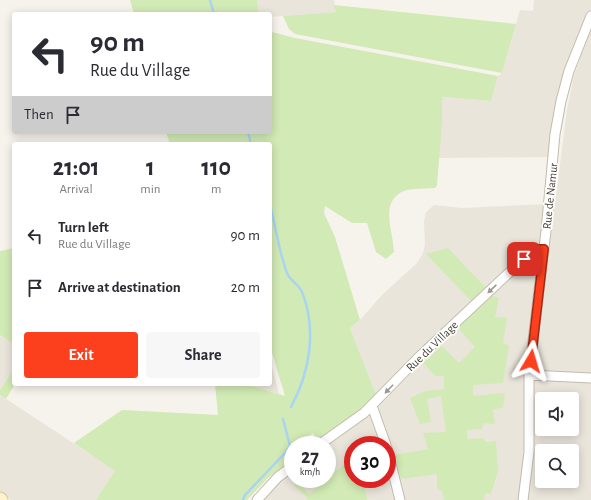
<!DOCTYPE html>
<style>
body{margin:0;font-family:"Alegreya Sans",sans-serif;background:#f7f7f7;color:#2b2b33;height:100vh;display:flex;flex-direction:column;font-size:15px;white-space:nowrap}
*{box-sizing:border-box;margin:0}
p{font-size:13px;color:#7c7c81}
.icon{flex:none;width:22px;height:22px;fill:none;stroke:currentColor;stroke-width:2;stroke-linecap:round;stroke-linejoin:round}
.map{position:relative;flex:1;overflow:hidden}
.sheet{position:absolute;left:12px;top:142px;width:260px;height:244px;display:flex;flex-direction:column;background:#fff;border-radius:4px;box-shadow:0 2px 10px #0003}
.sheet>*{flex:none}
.hud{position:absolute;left:12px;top:12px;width:260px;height:122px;border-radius:4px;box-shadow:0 2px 10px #0003;background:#fff;color:#2b2b33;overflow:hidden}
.fabs{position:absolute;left:535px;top:392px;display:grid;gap:8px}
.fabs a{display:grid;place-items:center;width:44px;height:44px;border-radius:4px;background:#fff;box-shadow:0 2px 10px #0003;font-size:20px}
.speed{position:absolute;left:284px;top:436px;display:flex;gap:8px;font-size:20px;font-weight:700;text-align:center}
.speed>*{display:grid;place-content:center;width:52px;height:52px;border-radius:50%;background:#fff;box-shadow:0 2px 10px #0003;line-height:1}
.speed small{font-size:10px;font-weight:400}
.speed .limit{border:6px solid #d22;background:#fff;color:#111}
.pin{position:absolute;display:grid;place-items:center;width:34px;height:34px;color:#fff;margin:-17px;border-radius:8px;box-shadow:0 2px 6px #0006}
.me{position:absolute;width:44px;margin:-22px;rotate:7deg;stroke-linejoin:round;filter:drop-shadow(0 0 3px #0008)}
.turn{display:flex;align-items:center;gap:14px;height:84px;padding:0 12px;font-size:18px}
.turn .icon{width:52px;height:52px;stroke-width:2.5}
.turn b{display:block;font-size:28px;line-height:34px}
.then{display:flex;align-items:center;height:38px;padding:0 12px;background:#0003;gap:8px;font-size:15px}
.eta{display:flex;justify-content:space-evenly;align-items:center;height:68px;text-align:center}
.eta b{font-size:24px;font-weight:700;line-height:28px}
.action{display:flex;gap:8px;margin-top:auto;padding:8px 12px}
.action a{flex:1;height:46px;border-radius:4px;background:#fc3f1d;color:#fff;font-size:16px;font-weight:700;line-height:46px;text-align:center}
.action a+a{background:#f7f7f7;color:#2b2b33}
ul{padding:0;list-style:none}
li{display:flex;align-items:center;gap:12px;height:52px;padding:0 12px}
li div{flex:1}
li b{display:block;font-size:15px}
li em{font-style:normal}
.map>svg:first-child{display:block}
.residential{fill:#eae5da;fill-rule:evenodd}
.green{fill:#d2eab5}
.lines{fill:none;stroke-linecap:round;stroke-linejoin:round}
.stream{stroke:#a9d4f2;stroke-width:2.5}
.street-casing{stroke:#c2bbae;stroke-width:11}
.secondary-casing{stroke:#d6c79b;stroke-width:15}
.street{stroke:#fff;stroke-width:9}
.secondary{stroke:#fff3cd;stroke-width:13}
.oneway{fill:#9c9892}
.route-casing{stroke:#a42913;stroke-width:10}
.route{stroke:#fc3f1d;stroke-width:7}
.labels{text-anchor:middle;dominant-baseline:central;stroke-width:3.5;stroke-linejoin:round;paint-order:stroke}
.street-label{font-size:12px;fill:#4b4439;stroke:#fff}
</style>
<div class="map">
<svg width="591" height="500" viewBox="0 0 591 500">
<rect width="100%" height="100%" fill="#f6f3ec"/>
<path class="residential" d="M257 0H334L336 12 270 17V14H259Z
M534 0H591V13L575 50 552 157 438 158 442 123 441 97 491 101 498 76 502 73 520 10 533 11Z
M591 29V500H527L534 446 532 404 535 359 567 110 574 75ZM542 399H572V429H542ZM542 451H572V481H542Z
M547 204 541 241 377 397 350 328 360 320 382 295 417 263 423 253 425 244 424 221 426 212 434 205 462 208Z
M540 253 526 451 520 500H261L277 483 293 470V479H327V445H326L353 426 393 391 417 367 418 363 533 254ZM353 445H387V479H353Z
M0 335 14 344V368L0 390Z
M270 360 279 394 246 384H270Z
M0 395 116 471 96 500H11L0 493Z"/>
<path class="green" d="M130 0H257L259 14H134Z
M334 5 516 24 502 73 295 34 289 29 283 16 336 12Z
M270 17 272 32 295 38 498 76 491 101 442 97V123L437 185 435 188C426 189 412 188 404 191 379 202 393 229 394 252L386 259 376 252 367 223H352L325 206 324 213 335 237 360 320 350 328 377 397 371 404 317 441 313 433 289 449 293 455V459L268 478 247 500H96L115 471 74 443 122 410 218 415 215 384H246L285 396 270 346V144H170L166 132H270Z
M14 248V344L0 335V251Z
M448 248 486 288 472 302 426 254Z
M491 295 499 298 495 317 507 318 503 343 509 346 503 383 473 385V396L505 393 503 407 493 410 495 424 483 423 482 429 467 430V439L483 438 486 442 496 441 498 471 491 494 485 493 484 500H444L442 491 437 488V474L401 479 394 455 428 449 423 433 446 432 441 396 427 399 431 422 420 424 410 398 426 391 444 389V376H435L423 363 442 346 459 363 475 347 460 330V326Z
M14 368V384H15L6 399 0 395V390Z
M353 451V479H370L371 483 364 485 367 500H306L308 498 293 485 298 482 309 494 327 479V472L330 470 333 473 346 463 344 458Z"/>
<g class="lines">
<path class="stream" d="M210 0 214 14
M248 132 251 144
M270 205C276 228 279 252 287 273 290 281 299 284 302 292 317 329 310 372 291 407
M243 500 245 495 285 453 290 446 283 419"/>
<g class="street-casing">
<path id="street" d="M529 375 591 378
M372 406 386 445
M319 445 364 413 420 356 530 253 536 249H544
M387 448 400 500
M257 500 278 477 293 466
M523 500 529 452V375L546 231 555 134 561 101 569 71 591 16"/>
</g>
<g class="secondary-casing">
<path id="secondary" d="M0 499 1 500"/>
</g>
<use href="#street" class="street"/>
<use href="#secondary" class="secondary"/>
</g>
<defs><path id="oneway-solid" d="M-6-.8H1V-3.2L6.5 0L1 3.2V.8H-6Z"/></defs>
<g class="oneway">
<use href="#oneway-solid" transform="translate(492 289) rotate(137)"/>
<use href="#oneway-solid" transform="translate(389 389) rotate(134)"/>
</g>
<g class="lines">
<g class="route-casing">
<path id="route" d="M524 259 536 249H544L531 361"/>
</g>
<use href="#route" class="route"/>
</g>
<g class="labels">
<g class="street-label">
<text transform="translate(550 196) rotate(-84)">Rue de Namur</text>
<text transform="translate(432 346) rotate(-44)">Rue du Village</text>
</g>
</g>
</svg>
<div class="fabs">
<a><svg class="icon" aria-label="sound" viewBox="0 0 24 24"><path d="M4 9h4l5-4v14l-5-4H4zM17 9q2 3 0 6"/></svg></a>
<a><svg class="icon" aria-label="search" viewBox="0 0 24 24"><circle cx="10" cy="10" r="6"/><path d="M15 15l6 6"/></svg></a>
</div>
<div class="speed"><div>27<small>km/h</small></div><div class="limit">30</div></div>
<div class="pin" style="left:524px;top:259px;background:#d93025"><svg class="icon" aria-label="arrive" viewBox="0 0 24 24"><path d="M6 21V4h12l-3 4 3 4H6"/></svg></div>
<svg class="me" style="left:531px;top:361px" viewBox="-20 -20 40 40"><path d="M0-17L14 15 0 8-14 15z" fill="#fc3f1d" stroke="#fff" stroke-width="4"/></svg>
<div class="hud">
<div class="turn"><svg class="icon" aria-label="left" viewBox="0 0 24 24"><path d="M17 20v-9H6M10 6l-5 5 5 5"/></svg><div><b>90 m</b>Rue du Village</div></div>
<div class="then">Then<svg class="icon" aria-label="arrive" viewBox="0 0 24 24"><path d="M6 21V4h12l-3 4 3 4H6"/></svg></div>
</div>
<section class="sheet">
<div class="eta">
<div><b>21:01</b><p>Arrival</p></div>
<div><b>1</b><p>min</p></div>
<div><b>110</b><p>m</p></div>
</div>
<ul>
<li><svg class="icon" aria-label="left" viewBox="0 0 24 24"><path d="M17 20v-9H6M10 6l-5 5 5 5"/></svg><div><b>Turn left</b><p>Rue du Village</p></div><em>90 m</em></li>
<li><svg class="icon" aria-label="arrive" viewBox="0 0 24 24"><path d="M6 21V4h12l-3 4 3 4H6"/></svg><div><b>Arrive at destination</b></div><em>20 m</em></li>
</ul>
<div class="action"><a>Exit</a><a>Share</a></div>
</section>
</div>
